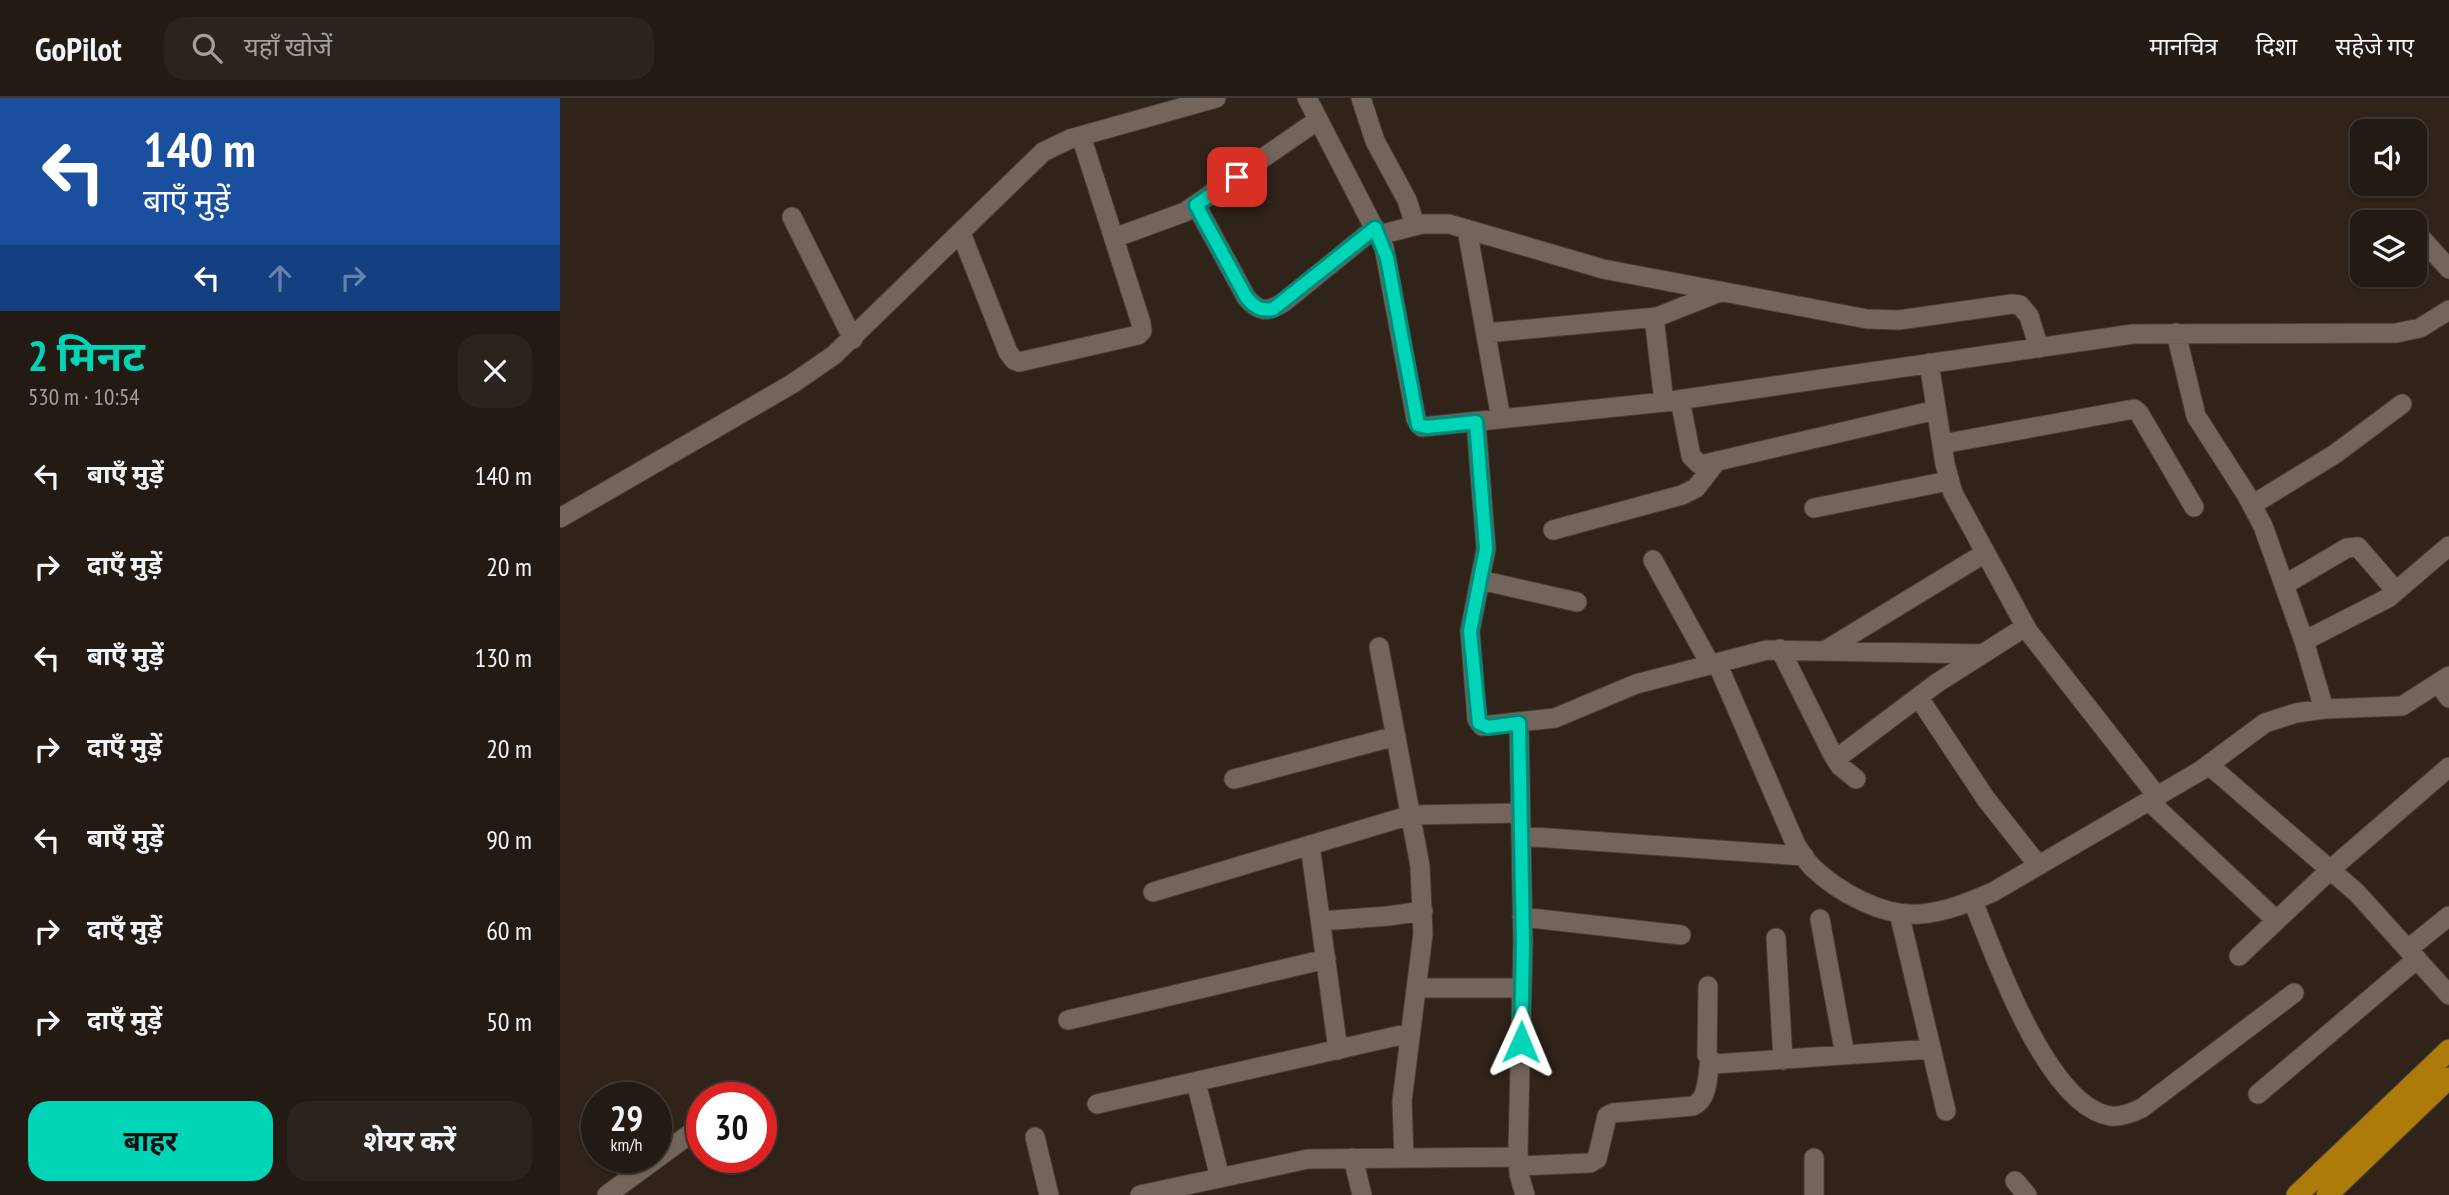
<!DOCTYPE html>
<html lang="hi">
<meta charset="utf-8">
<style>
body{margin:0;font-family:"PT Sans Narrow","Noto Sans Devanagari",sans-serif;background:#2b231d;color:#f1f3f6;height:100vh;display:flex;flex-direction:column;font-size:26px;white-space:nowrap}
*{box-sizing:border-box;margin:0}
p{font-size:23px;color:#a3a1a0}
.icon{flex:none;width:38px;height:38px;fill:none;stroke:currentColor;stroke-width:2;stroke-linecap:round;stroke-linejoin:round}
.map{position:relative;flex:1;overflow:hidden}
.panel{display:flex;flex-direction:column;background:#231a14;width:560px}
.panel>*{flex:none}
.hud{background:#1a4fa0;color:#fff;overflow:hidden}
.fabs{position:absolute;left:1790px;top:21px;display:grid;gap:14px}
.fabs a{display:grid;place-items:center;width:77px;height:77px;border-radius:14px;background:#231a14;box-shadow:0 2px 5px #0004,0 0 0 2px #403834;font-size:35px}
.speed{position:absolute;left:21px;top:984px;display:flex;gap:14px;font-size:35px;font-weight:700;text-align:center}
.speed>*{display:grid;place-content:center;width:91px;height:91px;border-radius:50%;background:#231a14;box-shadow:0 2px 5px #0004,0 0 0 2px #403834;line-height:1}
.speed small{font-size:18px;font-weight:400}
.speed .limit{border:10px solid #d22;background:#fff;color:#111}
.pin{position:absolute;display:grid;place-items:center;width:60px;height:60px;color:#fff;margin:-30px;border-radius:14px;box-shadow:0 4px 10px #0006}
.me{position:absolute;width:77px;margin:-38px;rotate:1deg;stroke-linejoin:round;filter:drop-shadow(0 0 5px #0008)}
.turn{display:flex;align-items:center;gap:24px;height:147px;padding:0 28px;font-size:32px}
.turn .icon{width:91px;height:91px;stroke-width:2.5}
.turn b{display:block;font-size:49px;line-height:60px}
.lanes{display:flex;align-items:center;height:66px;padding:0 28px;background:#0003;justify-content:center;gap:35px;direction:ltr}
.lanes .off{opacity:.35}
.round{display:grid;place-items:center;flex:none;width:74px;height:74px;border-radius:21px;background:#2b231d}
.head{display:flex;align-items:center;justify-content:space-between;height:119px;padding:0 28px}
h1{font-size:42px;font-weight:700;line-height:52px;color:#00d5b7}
.cta{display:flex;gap:14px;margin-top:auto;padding:14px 28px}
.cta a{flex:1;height:80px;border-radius:21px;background:#00d5b7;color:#111;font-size:28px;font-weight:700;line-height:80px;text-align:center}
.cta a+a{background:#2b231d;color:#f1f3f6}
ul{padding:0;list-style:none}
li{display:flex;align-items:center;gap:21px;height:91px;padding:0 28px}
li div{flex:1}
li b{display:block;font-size:26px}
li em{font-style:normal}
header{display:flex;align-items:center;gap:42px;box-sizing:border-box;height:98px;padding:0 35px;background:#231a14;border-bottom:2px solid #403834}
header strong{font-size:33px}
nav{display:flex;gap:38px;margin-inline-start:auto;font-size:24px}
.search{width:490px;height:63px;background:#2b231d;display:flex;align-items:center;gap:18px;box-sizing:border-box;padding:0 24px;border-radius:21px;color:#a3a1a0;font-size:26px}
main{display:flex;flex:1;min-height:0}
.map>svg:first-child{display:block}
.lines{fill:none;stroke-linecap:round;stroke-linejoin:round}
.street-casing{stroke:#483f38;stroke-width:21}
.highway-casing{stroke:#483f38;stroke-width:23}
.street{stroke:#73655b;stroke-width:19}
.highway{stroke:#ad7b0a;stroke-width:21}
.route-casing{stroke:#008a77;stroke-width:18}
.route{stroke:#00d5b7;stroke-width:12}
</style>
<header>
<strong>GoPilot</strong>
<div class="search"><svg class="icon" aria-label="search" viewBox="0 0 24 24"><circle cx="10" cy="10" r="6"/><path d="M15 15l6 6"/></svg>यहाँ खोजें</div>
<nav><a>मानचित्र</a><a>दिशा</a><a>सहेजे गए</a></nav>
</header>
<main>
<section class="panel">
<div class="hud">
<div class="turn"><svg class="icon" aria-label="left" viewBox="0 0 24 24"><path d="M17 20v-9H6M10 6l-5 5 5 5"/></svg><div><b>140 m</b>बाएँ मुड़ें</div></div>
<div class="lanes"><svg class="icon" aria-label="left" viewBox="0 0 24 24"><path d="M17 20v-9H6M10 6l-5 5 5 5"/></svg><svg class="icon off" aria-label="ahead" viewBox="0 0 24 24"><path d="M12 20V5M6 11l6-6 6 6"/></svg><svg class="icon off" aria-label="right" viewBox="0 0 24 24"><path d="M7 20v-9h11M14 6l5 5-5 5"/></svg></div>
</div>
<div class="head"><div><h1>2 मिनट</h1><p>530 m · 10:54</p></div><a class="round"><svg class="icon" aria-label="close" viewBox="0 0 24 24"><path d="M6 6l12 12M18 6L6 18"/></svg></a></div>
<ul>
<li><svg class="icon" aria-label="left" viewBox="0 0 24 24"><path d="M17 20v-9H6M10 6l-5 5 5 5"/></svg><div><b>बाएँ मुड़ें</b></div><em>140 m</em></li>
<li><svg class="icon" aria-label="right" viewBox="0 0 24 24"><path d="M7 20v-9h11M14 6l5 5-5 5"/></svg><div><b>दाएँ मुड़ें</b></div><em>20 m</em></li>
<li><svg class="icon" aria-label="left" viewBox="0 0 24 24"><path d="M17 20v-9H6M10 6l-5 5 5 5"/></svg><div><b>बाएँ मुड़ें</b></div><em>130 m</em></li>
<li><svg class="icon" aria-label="right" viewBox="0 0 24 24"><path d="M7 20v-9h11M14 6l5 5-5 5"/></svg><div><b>दाएँ मुड़ें</b></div><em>20 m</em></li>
<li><svg class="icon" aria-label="left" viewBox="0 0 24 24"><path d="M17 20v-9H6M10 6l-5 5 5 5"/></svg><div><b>बाएँ मुड़ें</b></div><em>90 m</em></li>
<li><svg class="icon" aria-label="right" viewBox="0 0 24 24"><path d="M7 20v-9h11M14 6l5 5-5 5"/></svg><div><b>दाएँ मुड़ें</b></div><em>60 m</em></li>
<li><svg class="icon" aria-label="right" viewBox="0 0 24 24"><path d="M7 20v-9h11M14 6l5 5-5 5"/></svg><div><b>दाएँ मुड़ें</b></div><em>50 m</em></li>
</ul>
<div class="cta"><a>बाहर</a><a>शेयर करें</a></div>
</section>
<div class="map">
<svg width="1889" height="1097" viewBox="0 0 1889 1097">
<rect width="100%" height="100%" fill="#2f231a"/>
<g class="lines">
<g class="street-casing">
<path id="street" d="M747 0 824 149 856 321 862 329 1104 304 1573 236 1836 235 1860 230 1889 212
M801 0 815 43 847 102 855 127
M636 107 686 199C698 214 707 215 724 204L815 130
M232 119 293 241
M907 131 941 321
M1855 133 1889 171
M401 135 448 254 454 262 459 264 578 237 582 233 581 225 521 38
M819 137 862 126H889L1043 171 1307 221 1339 222 1452 206 1460 207 1469 218 1479 250
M554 140 625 114 758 22
M1094 219 1104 304
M926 235 1097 219 1160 194
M1616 235 1636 318 1686 396 1703 428 1744 543 1764 611
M1369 265 1385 366 1393 395 1468 533 1597 698
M1120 302 1131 358 1139 366H1145L1376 312
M916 324 926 451 910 533 917 621 922 628 995 620 1076 586 1207 552 1422 556
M1382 346 1574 311 1579 315 1634 409
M1692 407 1775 356 1842 306
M1254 410 1388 383
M0 420 232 286 274 257 483 54 510 41 656 0
M993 432 1122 397 1136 390 1157 363
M1093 462 1150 566
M920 482 1017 504
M1724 487 1787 450 1798 449 1836 493
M1744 543 1828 500 1889 448
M819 549 860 768 863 836 842 1003 844 1060
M1220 551 1273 657 1280 668 1296 681
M1266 552 1425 455
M1157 565 1236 747C1241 754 1246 763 1252 769 1278 794 1323 819 1360 816 1386 814 1410 804 1433 794L1640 673 1705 625 1736 615 1764 611 1842 608 1889 578
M1878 585 1889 600
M1359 600 1426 701 1478 767
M959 625 963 845 958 1052 959 1076 965 1097
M1276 661 1377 585 1465 529
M1649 667 1797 795 1889 897
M674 681 836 638
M1589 703 1716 822
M961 738 1244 758
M750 747 778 952
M593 794 851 717 960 715
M1413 803C1434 856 1488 1010 1551 1018 1562 1019 1572 1015 1582 1010L1734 895
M1339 815 1386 1013
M962 819 1121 837
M1260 821 1285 957
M761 823 828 818 863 813
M1216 840 1223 962
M1848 851 1889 818
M1679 858 1771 771 1889 669
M1148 888 1147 957 1154 966 1371 951
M856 890H962
M508 922 766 861
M636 984 660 1080
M1698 996 1857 861
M537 1006 850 935
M475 1039 489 1097
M793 1060 802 1097
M1254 1060V1097
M959 1068 1030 1065 1037 1061 1047 1018 1053 1015 1133 1008C1149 1001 1147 978 1150 962
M1455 1083 1467 1097
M47 1097 138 1030
M580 1097 748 1061 958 1059"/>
</g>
<g class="highway-casing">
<path id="highway" d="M1737 1097 1889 952
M1767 1097 1889 980"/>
</g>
<use href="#street" class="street"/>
<use href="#highway" class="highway"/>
</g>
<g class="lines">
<g class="route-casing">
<path id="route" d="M677 79 636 107 686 199C694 209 700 213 713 211L815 130 827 160 858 327 867 329 916 324 926 451 910 533 919 625 928 629 959 625 963 845 961 944"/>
</g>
<use href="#route" class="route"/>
</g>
</svg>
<div class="fabs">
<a><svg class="icon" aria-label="sound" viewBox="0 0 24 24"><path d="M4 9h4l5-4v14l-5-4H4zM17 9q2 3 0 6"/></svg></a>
<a><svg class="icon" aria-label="layers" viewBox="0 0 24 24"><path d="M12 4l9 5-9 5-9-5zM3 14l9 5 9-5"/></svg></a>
</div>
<div class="speed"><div>29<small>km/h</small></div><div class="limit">30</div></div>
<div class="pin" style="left:677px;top:79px;background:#d93025"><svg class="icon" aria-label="arrive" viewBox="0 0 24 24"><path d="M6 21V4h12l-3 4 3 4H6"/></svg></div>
<svg class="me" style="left:961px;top:944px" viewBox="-20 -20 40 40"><path d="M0-17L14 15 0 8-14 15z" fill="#00d5b7" stroke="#fff" stroke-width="4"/></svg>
</div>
</main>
